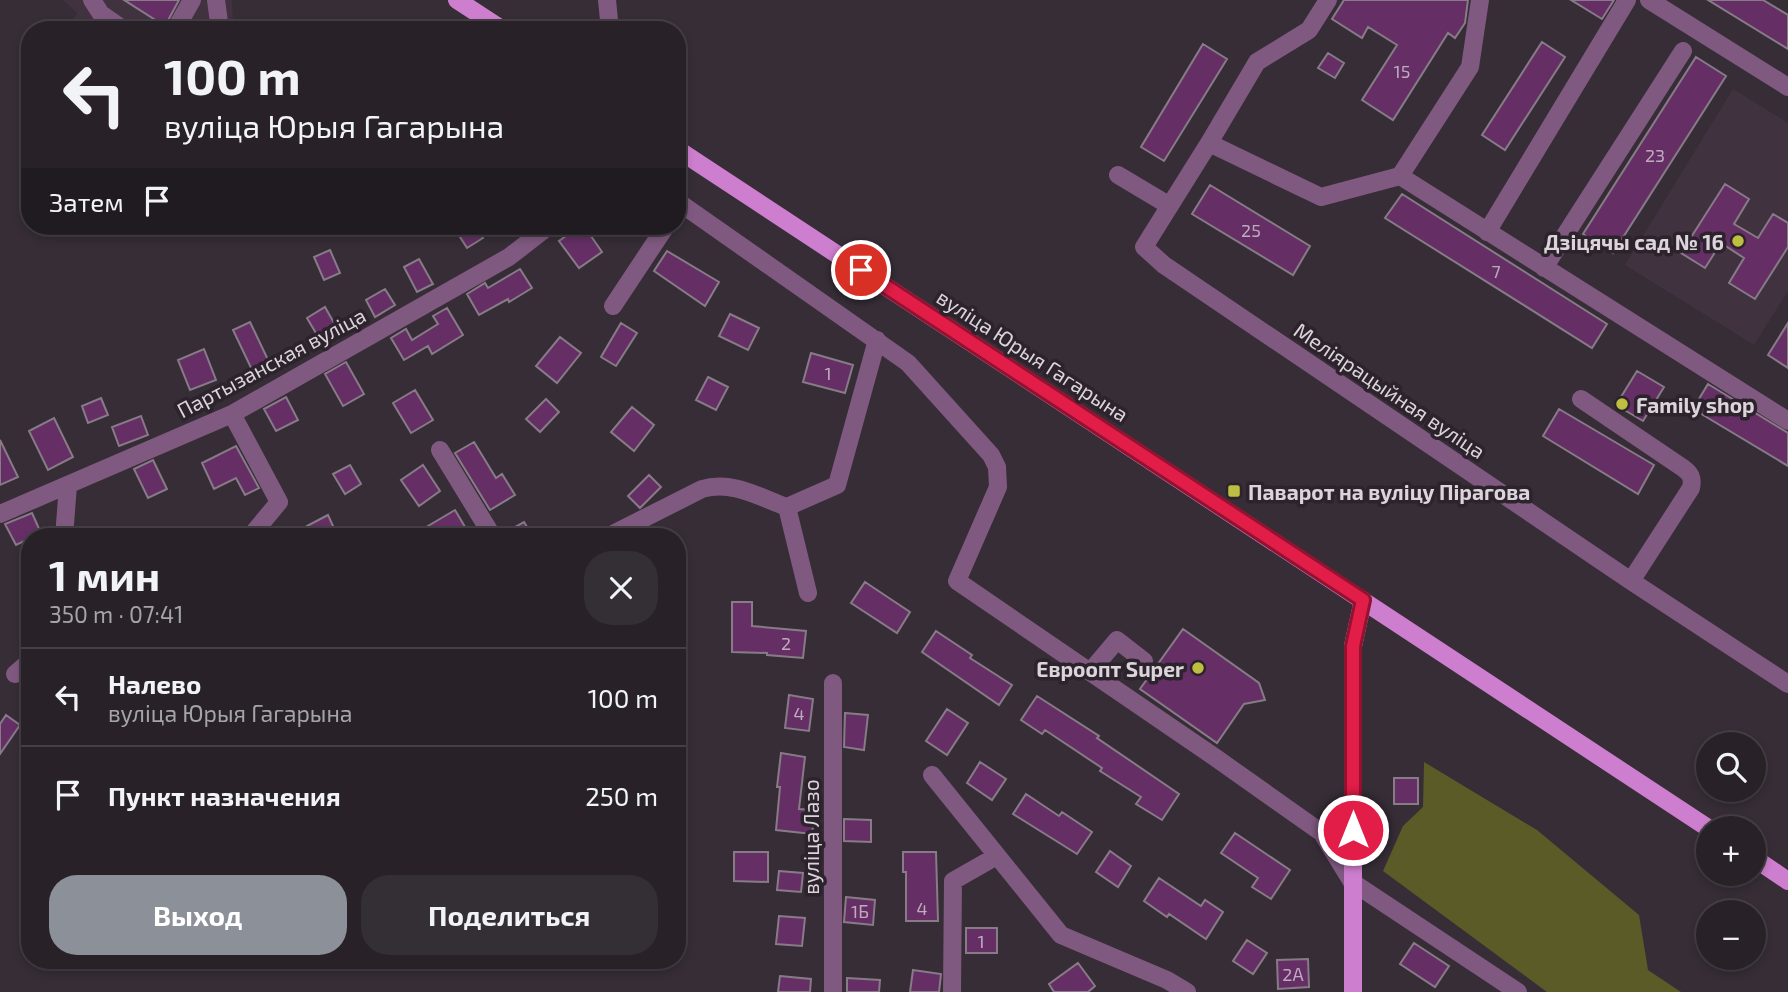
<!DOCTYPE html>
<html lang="ru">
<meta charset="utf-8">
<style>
body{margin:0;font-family:"Exo 2",sans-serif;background:#342f34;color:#f1f3f6;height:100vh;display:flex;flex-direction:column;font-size:26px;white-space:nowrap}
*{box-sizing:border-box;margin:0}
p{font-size:23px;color:#a5a4a8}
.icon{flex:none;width:38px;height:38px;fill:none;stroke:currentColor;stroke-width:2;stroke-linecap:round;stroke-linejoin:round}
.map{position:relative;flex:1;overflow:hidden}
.details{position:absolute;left:21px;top:528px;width:665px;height:441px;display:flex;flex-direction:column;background:#282228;border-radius:28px;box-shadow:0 4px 10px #0003,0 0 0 2px #443f45}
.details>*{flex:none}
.top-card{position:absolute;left:21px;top:21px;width:665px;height:214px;border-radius:28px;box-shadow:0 4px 10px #0003,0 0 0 2px #443f45;background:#282228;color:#f1f3f6;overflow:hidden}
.fabs{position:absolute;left:1696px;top:732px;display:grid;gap:14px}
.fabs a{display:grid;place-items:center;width:70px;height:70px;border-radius:50%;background:#282228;box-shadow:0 4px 10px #0003,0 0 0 2px #443f45;font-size:35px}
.pin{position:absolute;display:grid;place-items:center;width:60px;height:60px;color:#fff;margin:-30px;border:4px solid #fff;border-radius:50%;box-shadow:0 2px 7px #0007}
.me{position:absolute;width:77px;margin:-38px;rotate:0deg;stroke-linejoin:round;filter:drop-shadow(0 0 5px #0008)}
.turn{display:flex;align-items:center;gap:24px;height:147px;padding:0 28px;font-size:32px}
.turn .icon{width:91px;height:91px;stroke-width:2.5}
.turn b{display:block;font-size:49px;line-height:60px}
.then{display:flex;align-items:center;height:66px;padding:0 28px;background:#0003;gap:14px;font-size:26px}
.round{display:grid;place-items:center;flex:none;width:74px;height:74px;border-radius:28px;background:#342f34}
.head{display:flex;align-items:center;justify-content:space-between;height:119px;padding:0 28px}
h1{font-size:42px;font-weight:700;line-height:52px}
.button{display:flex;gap:14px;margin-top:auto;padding:14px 28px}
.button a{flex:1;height:80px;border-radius:28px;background:#8c9099;color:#fff;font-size:28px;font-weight:700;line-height:80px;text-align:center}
.button a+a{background:#342f34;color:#f1f3f6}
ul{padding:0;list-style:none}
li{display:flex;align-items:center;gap:21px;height:98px;padding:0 28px;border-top:2px solid #443f45}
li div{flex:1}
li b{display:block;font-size:26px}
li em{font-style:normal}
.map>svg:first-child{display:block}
.built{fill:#413240}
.green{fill:#5b5b27}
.building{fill:#652f65;stroke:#867b86;stroke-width:2}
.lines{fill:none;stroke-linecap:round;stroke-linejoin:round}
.minor{stroke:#805980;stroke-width:18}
.major{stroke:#ce7ece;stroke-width:18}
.route-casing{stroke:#92132f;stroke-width:18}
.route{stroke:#e11d48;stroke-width:12}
.poi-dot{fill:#bebf42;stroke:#2c232c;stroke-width:2.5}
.labels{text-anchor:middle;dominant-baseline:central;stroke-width:7;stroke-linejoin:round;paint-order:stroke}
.number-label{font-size:18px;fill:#beacbe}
.poi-label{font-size:21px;font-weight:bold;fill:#dbd5db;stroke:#2c232c;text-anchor:end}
.street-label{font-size:21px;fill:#dbd5db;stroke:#2c232c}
</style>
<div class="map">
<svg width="1788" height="992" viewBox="0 0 1788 992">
<rect width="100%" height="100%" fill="#362d36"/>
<path class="built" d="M63 0H232L233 24 230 30H78L71 25 77 13Z
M1733 89 1788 123V291L1754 345 1625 265Z"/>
<path class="green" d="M1424 762 1537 830 1639 915 1648 970 1681 992H1547L1383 871 1403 826 1423 807Z"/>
<path class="building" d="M124 0H179L165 26Z
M1344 0H1468L1465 23 1455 38 1448 33 1393 120 1362 100 1397 45 1368 27 1362 38 1332 19Z
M1571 0H1614L1602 19Z
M1708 0H1763L1788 15V49Z
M1542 42 1565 57 1505 150 1482 135Z
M1203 44 1227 59 1164 161 1141 147Z
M1328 53 1344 63 1335 78 1318 68Z
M1696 57 1726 76 1613 253 1583 234Z
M1725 184 1749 199 1734 224 1758 238 1773 214 1788 223V247L1755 299 1729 283 1744 258 1721 243 1705 268 1681 253Z
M1210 185 1310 246 1293 275 1192 214Z
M1402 194 1607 324 1592 348 1385 218Z
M453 226H476L483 238 467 248Z
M580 226H584L602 252 579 268 559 241Z
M330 250 340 273 324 280 314 257Z
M667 251 719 282 705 306 654 271Z
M419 259 433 284 417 292 404 267Z
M520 269 532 288 509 302 508 299 479 315 467 294 485 283 488 288Z
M385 289 395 305 375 317 366 300Z
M325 307 338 330 320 340 307 318Z
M447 308 463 335 432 354 428 346 404 360 391 338 406 329 412 340 438 324 433 316Z
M730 314 759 328 748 350 719 336Z
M250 322 270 364 253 372 233 330Z
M621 323 637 333 616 366 601 357Z
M1788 323V368L1768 355Z
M560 337 581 353 557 383 536 366Z
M204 349 216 380 190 390 178 360Z
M811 353 853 365 845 393 803 382Z
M346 362 364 394 343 406 325 374Z
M1637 371 1664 387 1643 421 1616 405Z
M708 377 728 387 716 410 696 400Z
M1708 384 1788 433V466L1693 409Z
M415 390 433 420 411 433 393 403Z
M286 397 298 420 276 431 264 409Z
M101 398 108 415 88 423 82 406Z
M546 399 559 412 540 432 526 419Z
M632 407 654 425 634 451 611 432Z
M1559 409 1654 465 1638 494 1543 436Z
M141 416 148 435 119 446 112 427Z
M54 418 73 457 48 470 29 431Z
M0 440 18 477 0 485Z
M474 442 496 478 502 474 515 495 490 510 455 453Z
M236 446 259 488 245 495 236 478 214 489 202 463Z
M153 460 167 489 148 498 134 469Z
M350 465 361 484 345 494 333 474Z
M423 465 440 491 419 506 401 480Z
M649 475 661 487 640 508 628 496Z
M455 510 471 537H435L428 526Z
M32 513 41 533 16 545 5 524Z
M328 515 338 537H313L307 526Z
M524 522 533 537H504V533Z
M865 582 910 612 897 633 851 603Z
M732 602H752V626L806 631 803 658 767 655V653L732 652Z
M1183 629 1259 683 1265 700 1244 704 1217 743 1140 689Z
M936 631 972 655 970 658 1012 685 999 705 922 652Z
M789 695 813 699 809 731 785 728Z
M1037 696 1099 736 1097 738 1179 794 1162 820 1136 804 1141 797 1100 771 1102 768 1045 730 1042 734 1021 720Z
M947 709 968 723 947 755 926 741Z
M845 713 868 715 864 750 844 747Z
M6 715 20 725 0 754V724Z
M781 753 805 757 799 809 815 810 812 834 776 830 780 787H777Z
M980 762 1006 779 992 800 967 783Z
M1394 778H1418V804H1394Z
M1026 794 1059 816 1062 812 1092 832 1077 854 1013 814Z
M844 819 871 820V842L844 841Z
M1235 833 1290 870 1271 899 1252 887 1258 878 1221 853Z
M1110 851 1131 866 1118 887 1096 872Z
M734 852H768V882L734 881Z
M903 852H936L938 921H906V872H903Z
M779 871 803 873 801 892 777 890Z
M1159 878 1201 906 1205 900 1223 912 1206 939 1169 914 1167 917 1144 901Z
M846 897 875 900 873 925 844 922Z
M779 916 805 918 802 946 776 944Z
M966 928H997V953H966Z
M1247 940 1267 953 1253 974 1233 961Z
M1414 943 1449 966 1435 987 1400 964Z
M1308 959 1309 987 1278 989 1277 960Z
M1078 963 1095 986 1088 992H1054L1049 984Z
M913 970 941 974 939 992H910Z
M780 976 811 979 810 992H778Z
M847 978 880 980 879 992H847Z"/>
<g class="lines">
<path class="minor" d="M92 0 101 14 124 30
M216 0 220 30
M607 0 610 30
M1480 0 1470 67 1400 176 1321 197 1209 143 1144 247 1164 265 1631 581 1788 684
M1649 0 1788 87
M175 30 192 0
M1209 143 1257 62 1309 30 1328 0
M1118 175 1170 206
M1400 176 1788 421
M677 201 908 363 991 455 997 467 998 487 957 581 1216 758 1322 833 1352 882 1518 992
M1487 232 1627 0
M1544 268 1683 51
M613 306 666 226
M1581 399 1683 468C1691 474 1693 478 1691 488L1631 581
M232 414 279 502 250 537
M440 450 493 537
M787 507 808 593
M0 514 232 414 509 257 549 226
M64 537 68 485
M607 537 702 489C732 480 759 497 787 507L837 485 877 340
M1090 672 1117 640 1144 661
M15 674 30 661
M932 775 1061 935 1167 980 1187 992
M833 992V683
M952 992 953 881 995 857"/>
<path class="major" d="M457 0 503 30
M677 149 1708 828
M1754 858 1788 881
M1353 992V646L1363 600"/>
</g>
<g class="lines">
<g class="route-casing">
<path id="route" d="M861 270 1363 600 1353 646V830"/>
</g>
<use href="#route" class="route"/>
</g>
<g class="poi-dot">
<circle cx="1738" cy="241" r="7"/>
<circle cx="1622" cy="404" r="7"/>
<rect x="1227" y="484" width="14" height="14" rx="3.5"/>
<circle cx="1198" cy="668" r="7"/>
</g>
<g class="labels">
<g class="number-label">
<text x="1402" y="71">15</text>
<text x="1655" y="155">23</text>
<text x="1251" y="230">25</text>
<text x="1496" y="271">7</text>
<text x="828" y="373">1</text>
<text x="786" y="643">2</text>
<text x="799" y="713">4</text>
<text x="922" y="908">4</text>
<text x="860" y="911">1Б</text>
<text x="981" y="941">1</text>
<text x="1293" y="974">2А</text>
</g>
<g class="poi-label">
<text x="1724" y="241">Дзіцячы сад № 16</text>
<text x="1636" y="404" text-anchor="start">Family shop</text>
<text x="1248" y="491" text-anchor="start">Паварот на вуліцу Пірагова</text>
<text x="1184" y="668">Евроопт Super</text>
</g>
<g class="street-label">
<text transform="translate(1033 355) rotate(33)">вуліца Юрыя Гагарына</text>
<text transform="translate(271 362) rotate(-28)">Партызанская вуліца</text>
<text transform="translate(1390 390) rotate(34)">Меліярацыйная вуліца</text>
<text transform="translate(810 837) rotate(-90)">вуліца Лазо</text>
</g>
</g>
</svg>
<div class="fabs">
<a><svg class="icon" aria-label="search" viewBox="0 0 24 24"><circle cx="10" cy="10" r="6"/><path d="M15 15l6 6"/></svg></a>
<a>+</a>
<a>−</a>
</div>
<div class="pin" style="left:861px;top:270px;background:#d93025"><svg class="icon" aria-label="arrive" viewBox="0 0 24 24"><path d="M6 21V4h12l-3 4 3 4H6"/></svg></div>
<svg class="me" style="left:1353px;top:830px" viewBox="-20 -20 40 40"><circle r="17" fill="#e11d48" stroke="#fff" stroke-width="3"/><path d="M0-11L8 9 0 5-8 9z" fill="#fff"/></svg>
<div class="top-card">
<div class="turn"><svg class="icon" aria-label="left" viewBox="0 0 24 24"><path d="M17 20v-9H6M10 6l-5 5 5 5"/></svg><div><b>100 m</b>вуліца Юрыя Гагарына</div></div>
<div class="then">Затем<svg class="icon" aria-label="arrive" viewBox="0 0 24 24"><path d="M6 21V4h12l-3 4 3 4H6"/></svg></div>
</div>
<section class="details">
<div class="head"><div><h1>1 мин</h1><p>350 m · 07:41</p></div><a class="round"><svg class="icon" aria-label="close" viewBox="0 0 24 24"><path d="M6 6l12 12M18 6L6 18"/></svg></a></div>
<ul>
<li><svg class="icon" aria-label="left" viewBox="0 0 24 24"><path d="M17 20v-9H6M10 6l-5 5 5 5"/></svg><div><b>Налево</b><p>вуліца Юрыя Гагарына</p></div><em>100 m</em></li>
<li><svg class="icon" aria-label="arrive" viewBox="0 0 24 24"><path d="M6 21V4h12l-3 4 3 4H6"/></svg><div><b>Пункт назначения</b></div><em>250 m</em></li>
</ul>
<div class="button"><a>Выход</a><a>Поделиться</a></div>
</section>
</div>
